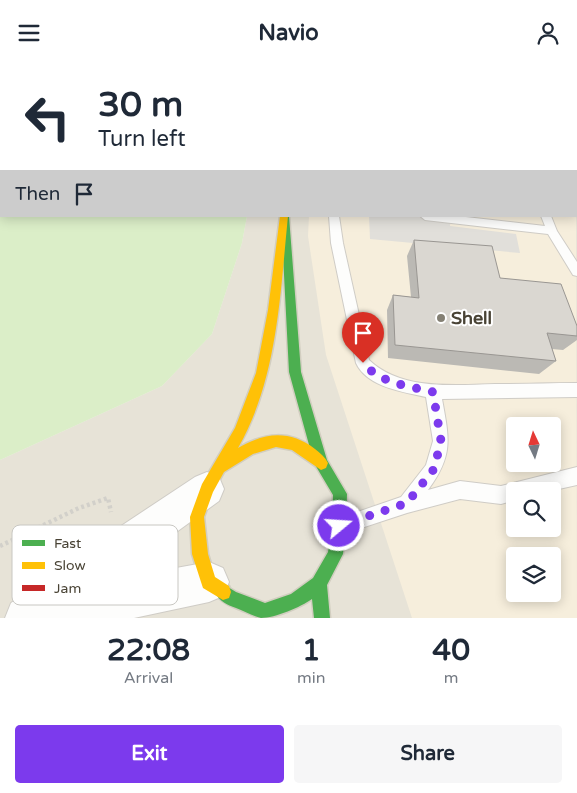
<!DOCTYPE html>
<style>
body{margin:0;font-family:"Varela Round",sans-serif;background:#f6f6f7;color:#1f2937;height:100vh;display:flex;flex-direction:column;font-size:19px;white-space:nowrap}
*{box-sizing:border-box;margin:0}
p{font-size:16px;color:#747a83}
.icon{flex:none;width:28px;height:28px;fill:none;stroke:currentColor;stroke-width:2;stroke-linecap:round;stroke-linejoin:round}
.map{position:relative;height:553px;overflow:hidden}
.side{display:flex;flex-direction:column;background:#fff;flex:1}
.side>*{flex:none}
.guide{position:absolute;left:0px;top:0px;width:578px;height:152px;box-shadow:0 2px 12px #0003;background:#fff;color:#1f2937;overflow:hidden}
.needle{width:32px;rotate:356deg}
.tools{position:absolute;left:506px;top:352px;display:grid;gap:10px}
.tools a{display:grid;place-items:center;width:55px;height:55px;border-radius:5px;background:#fff;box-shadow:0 2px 12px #0003;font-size:25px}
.pin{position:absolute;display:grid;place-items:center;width:42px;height:42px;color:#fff;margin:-51px -21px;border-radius:50% 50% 50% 0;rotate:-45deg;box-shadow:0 0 5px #0007}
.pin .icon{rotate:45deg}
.me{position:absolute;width:55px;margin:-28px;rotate:72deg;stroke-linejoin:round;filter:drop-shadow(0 0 4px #0008)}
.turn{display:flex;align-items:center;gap:18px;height:105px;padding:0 15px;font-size:22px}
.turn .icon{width:65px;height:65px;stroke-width:2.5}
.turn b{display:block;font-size:35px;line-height:42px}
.then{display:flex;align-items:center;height:48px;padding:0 15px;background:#0003;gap:10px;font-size:19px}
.eta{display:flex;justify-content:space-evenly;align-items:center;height:85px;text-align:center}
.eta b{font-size:30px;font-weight:700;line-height:35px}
.action{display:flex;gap:10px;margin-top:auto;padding:10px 15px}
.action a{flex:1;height:58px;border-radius:5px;background:#7c3aed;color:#fff;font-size:20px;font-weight:700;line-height:58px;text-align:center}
.action a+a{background:#f6f6f7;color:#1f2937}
header{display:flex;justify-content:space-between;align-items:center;height:65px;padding:0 15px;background:#fff;font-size:22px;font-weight:700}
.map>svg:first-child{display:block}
.residential{fill:#e7e3d7;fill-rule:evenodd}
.commercial{fill:#f6eedc;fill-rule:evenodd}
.green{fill:#dbeec8}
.parking{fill:#e1dfda}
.water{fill:#b7d5f4}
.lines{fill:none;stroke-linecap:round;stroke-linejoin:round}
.stream{fill:#b7d5f4;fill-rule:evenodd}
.lane-casing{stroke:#cfccc6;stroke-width:2}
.street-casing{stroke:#cfccc6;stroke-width:2}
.fast-casing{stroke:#d2cec0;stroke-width:3}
.slow-casing{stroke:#d2cec0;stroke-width:3}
.jam-casing{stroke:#d2cec0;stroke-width:3}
.path{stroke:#d2d0ca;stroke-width:4.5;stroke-dasharray:3 3;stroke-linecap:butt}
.lane{fill:#fdfdfc;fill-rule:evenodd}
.street{fill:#fdfdfc;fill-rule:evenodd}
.fast{fill:#4caf50;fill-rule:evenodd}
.slow{fill:#ffc107;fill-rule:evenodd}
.jam{fill:#c62828;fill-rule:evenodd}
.wall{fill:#bbb9b4}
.building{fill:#dad7d1;stroke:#999692}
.route{stroke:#7c3aed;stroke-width:9;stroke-dasharray:0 16.2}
.poi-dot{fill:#848074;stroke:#fff;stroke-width:2}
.labels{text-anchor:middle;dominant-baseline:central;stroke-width:4;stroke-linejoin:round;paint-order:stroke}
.poi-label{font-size:18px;font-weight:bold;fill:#494335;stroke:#fff;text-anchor:start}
.key{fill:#fff;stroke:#c8c7c2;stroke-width:1}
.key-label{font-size:14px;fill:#494335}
</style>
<header><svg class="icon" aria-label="menu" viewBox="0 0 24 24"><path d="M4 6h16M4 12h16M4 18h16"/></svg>Navio<svg class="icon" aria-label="person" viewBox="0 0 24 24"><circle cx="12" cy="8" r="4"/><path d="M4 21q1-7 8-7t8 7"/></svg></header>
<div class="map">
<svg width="577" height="553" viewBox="0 0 577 553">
<rect width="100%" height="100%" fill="#f2f0ea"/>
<path class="residential" d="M271 0H577V553H0V395L162 321 212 269 242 178 247 151H576V1ZM515 361H552V399H515ZM515 426H552V464H515ZM515 491H552V529H515Z"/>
<path class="commercial" d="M576 118 577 553H412L326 290 308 171 309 151H576ZM515 361H552V399H515ZM515 426H552V464H515ZM515 491H552V529H515Z"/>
<path class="green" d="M0 113 1 151H247L242 178 212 269 162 321 0 395Z"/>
<path class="parking" d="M369 151H451L450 161 516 169 520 188 370 174Z"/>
<path class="water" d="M0 0H123L125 1H1L0 113Z"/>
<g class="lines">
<path class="stream" d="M267 0H276L277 1H269Z
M576 111H577V115H576Z"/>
<g class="lane-casing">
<path id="lane" d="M576 128H577V134H576Z
M329 151H339L343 178 369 295C402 326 454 320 495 319 523 319 550 318 577 318V332L442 334C449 373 454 390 428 425L460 416 501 421 577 402V420L550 426H515V435L501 439 460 434 407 448 340 470 334 467 331 461 334 455 401 432 426 400 433 376 426 332C403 327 367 322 356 298L331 178Z
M420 151H457L545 161 541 151H551L557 166 577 197V211L573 210 548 169 425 155Z"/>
</g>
<g class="street-casing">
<path id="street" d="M327 0H343L344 1H328Z
M576 65H577V75H576Z
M207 407 219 412 224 424 219 436 94 527 128 515 176 503 209 497 223 503 229 517 223 531 209 537 134 553H5L11 538 106 471 195 412Z"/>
</g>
<g class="fast-casing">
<path id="fast" d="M281 151H289L301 307 327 395 347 429 346 461 343 489 327 520 330 553H314L312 534C301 542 275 553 261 553 253 551 244 546 236 543 227 540 219 536 215 527L217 521 223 519 236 527 265 538 291 529 313 513 328 487 332 461 333 430 314 398 289 307Z"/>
</g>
<g class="slow-casing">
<path id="slow" d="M280 151H288C280 229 278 313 238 383 265 367 290 365 315 384 320 388 325 392 328 398L326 403 321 405 292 385 276 382 253 389 224 407 213 427 204 452 208 489 215 512 229 521 231 527 229 533 223 535 203 523 201 517 192 489 190 452 202 419 235 363 256 308 268 245Z"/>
</g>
<g class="jam-casing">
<path id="jam" d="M292 0H298V1H292Z"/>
</g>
<path class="path" d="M0 481 79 443 108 433 111 447"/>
<use href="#lane" class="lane"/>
<use href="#street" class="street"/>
<use href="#fast" class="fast"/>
<use href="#slow" class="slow"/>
<use href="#jam" class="jam"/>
</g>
<path class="wall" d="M528 0H577V56H576V1H527Z
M414 175 500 213 577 261V275L563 285 552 284 556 296 539 309 388 293 387 245 393 230 411 232 407 191Z"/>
<path class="building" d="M529 0H577V44H576V1H529Z
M414 175 492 181 500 213 561 219 577 261V271L547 268 556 296 395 280 393 230 419 233Z"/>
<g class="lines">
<path class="route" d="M339 461 407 438 434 404 441 376 433 327C408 321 380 318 363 298"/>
</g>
<circle class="poi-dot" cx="441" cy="253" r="5"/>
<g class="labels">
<g class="poi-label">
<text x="451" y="253">Shell</text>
</g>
</g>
<rect x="12" y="460" width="166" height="80" rx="8" class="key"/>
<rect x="22" y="475" width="23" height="6" fill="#4caf50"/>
<rect x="22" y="497" width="23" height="7" fill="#ffc107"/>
<rect x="22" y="520" width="23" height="6" fill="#c62828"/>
<g class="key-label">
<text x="54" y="483">Fast</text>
<text x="54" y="505">Slow</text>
<text x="54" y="528">Jam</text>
</g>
</svg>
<div class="tools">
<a><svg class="needle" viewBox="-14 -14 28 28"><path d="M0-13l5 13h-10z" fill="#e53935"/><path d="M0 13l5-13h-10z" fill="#747a83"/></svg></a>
<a><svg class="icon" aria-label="search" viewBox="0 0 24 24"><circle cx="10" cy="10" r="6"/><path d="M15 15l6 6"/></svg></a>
<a><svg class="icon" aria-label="layers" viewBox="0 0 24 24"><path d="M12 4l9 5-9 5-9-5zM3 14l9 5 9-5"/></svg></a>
</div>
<div class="pin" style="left:363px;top:298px;background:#d93025"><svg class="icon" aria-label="arrive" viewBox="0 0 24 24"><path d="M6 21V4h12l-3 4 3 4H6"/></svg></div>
<svg class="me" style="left:339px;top:461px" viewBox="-20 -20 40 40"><circle r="17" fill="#7c3aed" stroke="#fff" stroke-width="3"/><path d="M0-11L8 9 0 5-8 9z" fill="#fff"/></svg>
<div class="guide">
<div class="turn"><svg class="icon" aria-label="left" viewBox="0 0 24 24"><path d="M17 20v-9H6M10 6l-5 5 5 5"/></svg><div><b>30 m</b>Turn left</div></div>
<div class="then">Then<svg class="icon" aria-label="arrive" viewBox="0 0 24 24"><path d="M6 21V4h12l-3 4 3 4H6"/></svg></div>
</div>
</div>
<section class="side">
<div class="eta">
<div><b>22:08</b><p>Arrival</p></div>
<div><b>1</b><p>min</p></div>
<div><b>40</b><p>m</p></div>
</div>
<div class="action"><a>Exit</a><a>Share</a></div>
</section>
